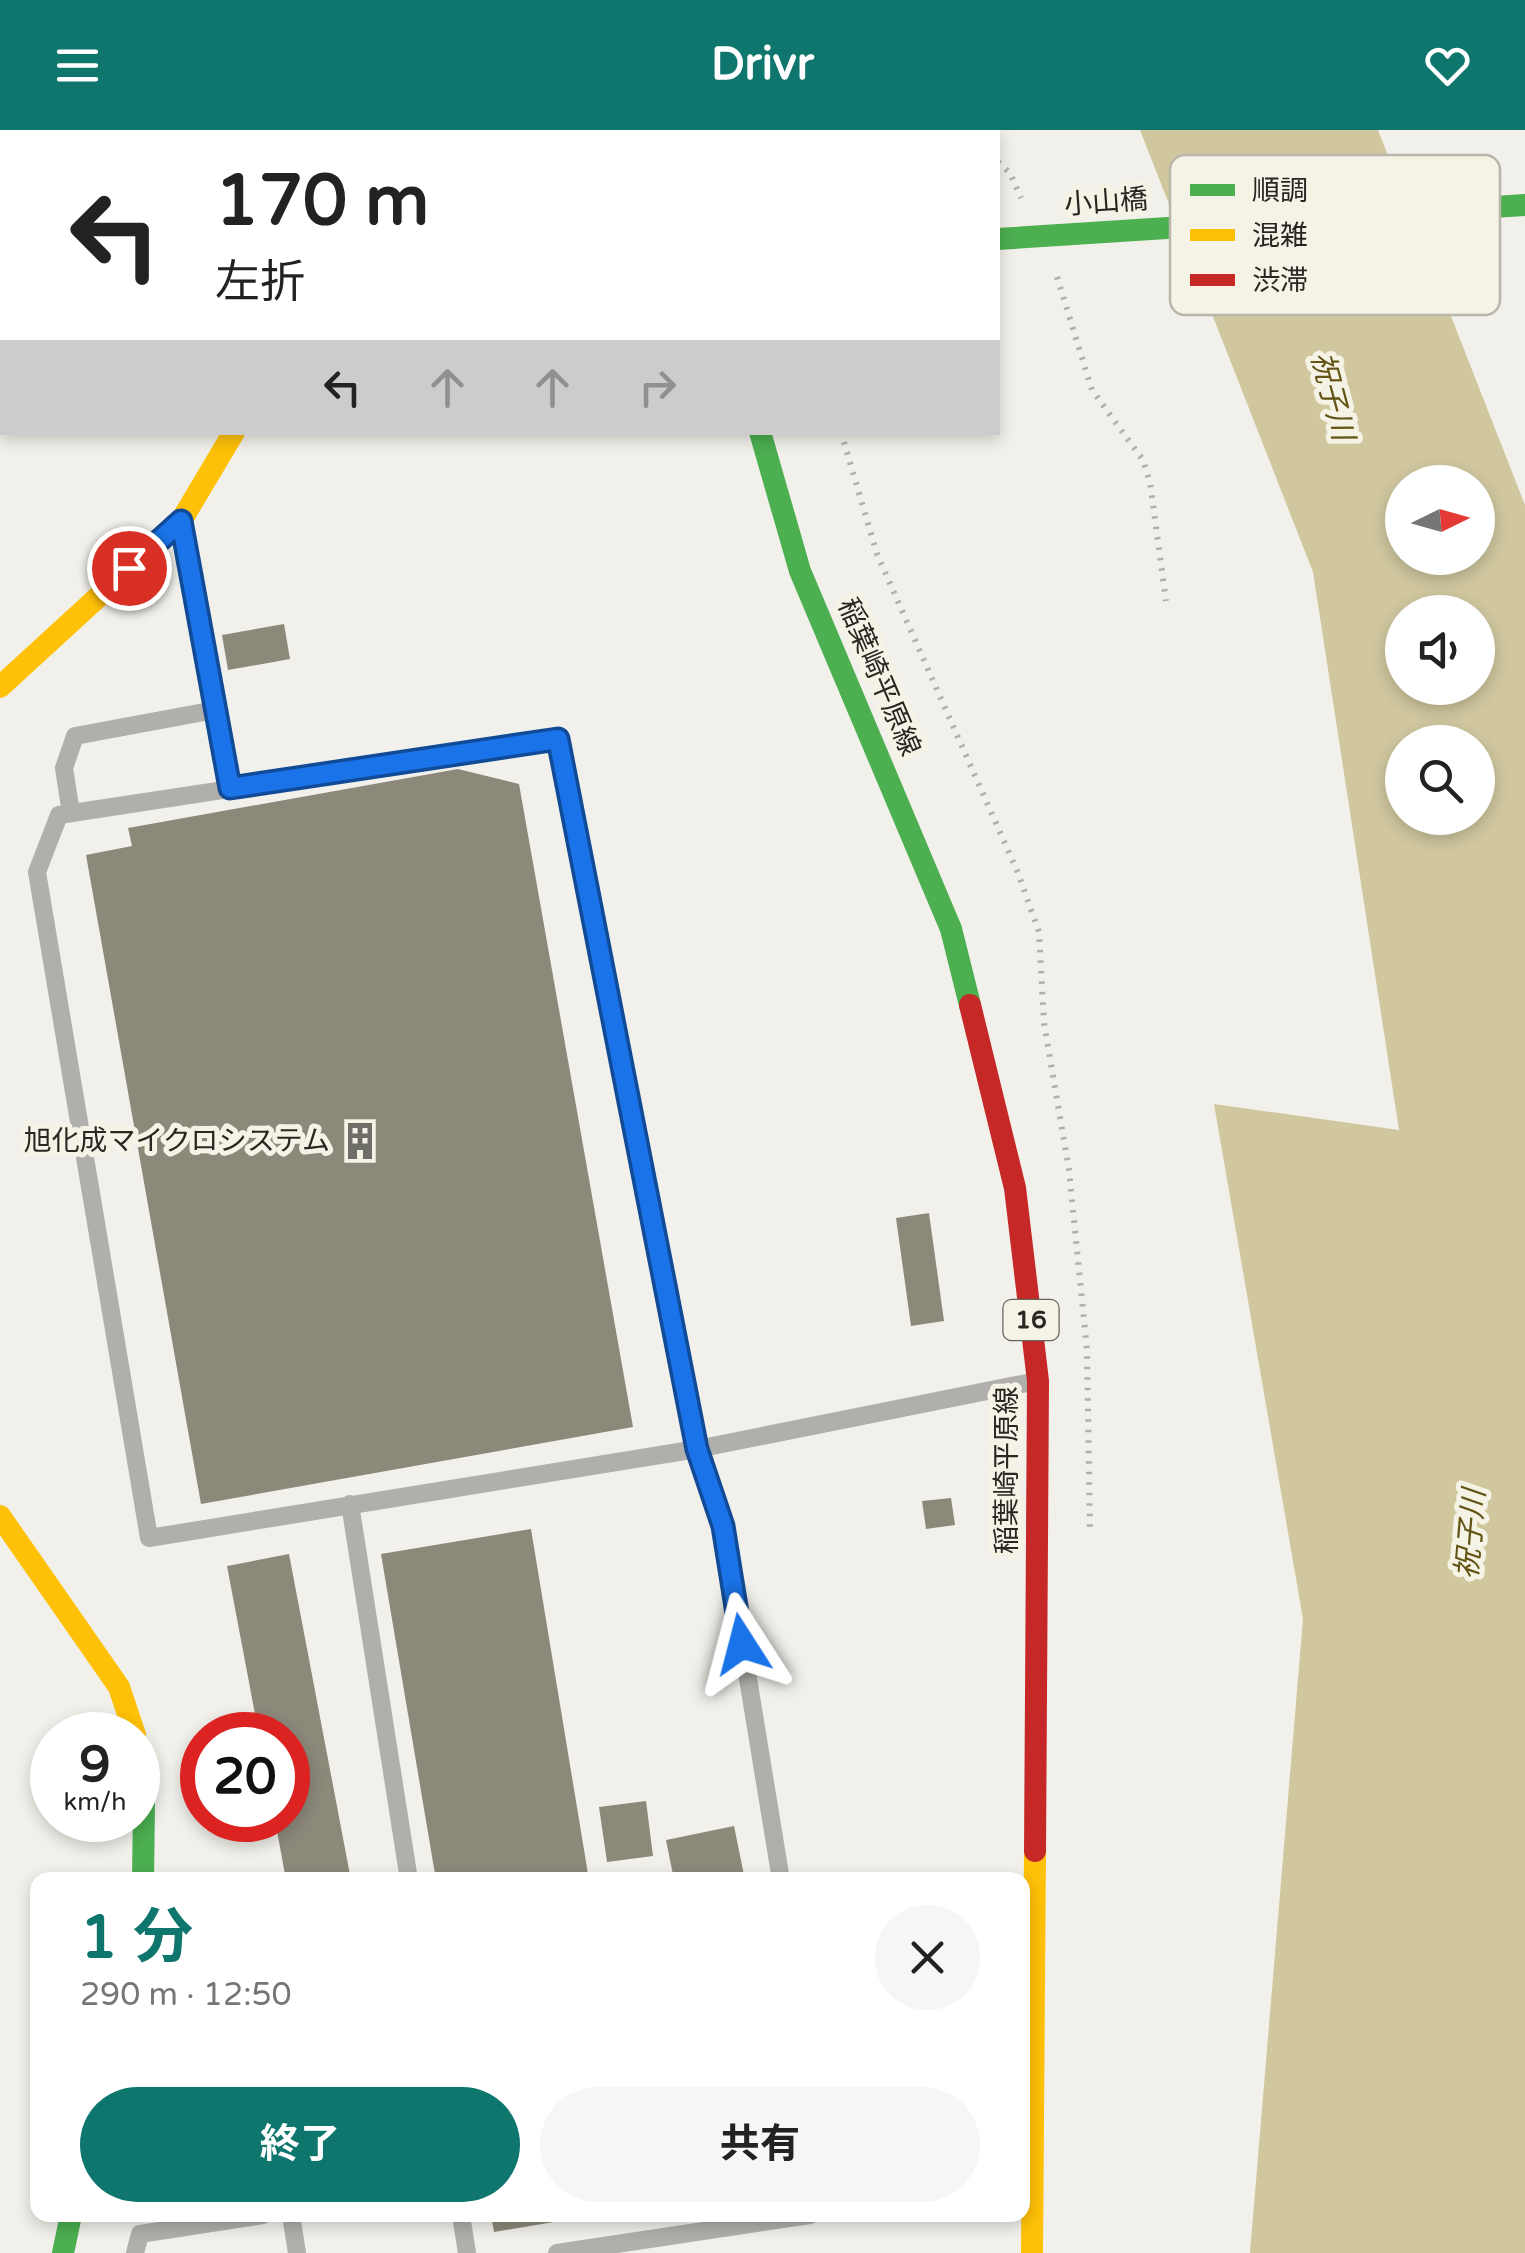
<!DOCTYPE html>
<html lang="ja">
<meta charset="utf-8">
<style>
body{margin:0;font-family:"Varela Round","Noto Sans JP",sans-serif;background:#f6f6f6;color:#222;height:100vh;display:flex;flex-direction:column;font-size:38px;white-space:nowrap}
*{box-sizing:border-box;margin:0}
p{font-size:32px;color:#767676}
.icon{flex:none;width:55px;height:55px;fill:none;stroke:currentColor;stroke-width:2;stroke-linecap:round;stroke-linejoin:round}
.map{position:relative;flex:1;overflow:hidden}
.sheet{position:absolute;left:30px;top:1742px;width:1000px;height:350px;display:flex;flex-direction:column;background:#fff;border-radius:20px;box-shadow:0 5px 15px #0003}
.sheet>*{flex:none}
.guide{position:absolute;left:0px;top:0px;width:1000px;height:305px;box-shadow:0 5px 15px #0003;background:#fff;color:#222;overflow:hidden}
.needle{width:65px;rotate:85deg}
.buttons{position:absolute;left:1385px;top:335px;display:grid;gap:20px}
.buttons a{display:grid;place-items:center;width:110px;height:110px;border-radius:50%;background:#fff;box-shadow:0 5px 15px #0003;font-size:50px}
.speed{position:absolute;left:30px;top:1582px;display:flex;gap:20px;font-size:50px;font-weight:700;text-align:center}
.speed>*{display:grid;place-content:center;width:130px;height:130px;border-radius:50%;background:#fff;box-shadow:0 5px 15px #0003;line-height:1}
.speed small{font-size:25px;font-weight:400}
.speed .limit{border:15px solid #d22;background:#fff;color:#111}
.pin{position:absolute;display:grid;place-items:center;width:85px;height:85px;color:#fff;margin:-42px;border:5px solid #fff;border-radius:50%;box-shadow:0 2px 10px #0007}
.me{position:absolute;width:110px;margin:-55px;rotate:351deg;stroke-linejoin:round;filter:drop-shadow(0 0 8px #0008)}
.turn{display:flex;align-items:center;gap:35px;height:210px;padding:0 50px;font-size:45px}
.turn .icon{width:130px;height:130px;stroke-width:2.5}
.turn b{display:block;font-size:70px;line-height:85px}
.lanes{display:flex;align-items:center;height:95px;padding:0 50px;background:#0003;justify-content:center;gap:50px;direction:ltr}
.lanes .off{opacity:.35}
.round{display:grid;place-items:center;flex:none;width:105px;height:105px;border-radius:52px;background:#f6f6f6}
.overview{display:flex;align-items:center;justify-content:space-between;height:170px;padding:0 50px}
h1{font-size:60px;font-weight:700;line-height:75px;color:#0f766e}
.primary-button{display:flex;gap:20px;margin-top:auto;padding:20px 50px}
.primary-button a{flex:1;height:115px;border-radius:60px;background:#0f766e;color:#fff;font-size:40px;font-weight:700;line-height:115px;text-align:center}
.primary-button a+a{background:#f6f6f6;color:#222}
header{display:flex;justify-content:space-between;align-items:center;height:130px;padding:0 50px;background:#0f766e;color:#fff;font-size:45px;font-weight:700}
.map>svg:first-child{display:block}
.water{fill:#d0c79f;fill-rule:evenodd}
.building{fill:#8c897b}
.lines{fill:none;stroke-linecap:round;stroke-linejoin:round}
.path{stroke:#b1afac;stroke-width:6;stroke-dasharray:2.5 8;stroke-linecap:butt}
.lane{stroke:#b0afab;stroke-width:18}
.street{stroke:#b0afab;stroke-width:35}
.fast{stroke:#4caf50;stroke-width:22}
.slow{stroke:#ffc107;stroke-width:22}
.jam{stroke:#c62828;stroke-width:22}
.route-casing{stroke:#114b97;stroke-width:25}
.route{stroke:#1a73e8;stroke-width:18}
.labels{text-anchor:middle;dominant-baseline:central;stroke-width:10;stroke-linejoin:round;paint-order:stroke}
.shield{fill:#f5f2e6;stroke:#66645d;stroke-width:2.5}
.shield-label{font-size:25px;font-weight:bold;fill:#282722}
.street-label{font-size:28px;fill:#282722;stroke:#f5f2e6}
.poi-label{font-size:28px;fill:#282722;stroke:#f5f2e6;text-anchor:end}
.water-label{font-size:30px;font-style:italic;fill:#635415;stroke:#f5f2e6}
.key{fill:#f5f2e6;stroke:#b8b5ab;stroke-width:2.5}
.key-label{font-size:28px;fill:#282722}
</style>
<header><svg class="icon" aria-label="menu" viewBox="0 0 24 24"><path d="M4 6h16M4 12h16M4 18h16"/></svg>Drivr<svg class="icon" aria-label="heart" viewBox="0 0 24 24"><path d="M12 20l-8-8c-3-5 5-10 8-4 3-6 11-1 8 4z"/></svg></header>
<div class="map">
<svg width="1525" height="2123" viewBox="0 0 1525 2123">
<rect width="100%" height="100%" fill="#f2f0ea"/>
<path class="water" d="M1140 0H1378L1525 375V2123H1250L1303 1489 1214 974 1399 1000 1313 442ZM1402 352H1478V428H1402ZM1402 482H1478V558H1402ZM1402 612H1478V688H1402Z"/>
<path class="building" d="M284 494 290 529 228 540 222 505Z
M458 639 519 654 633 1297 201 1374 86 725 132 716 128 698Z
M929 1083 944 1191 911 1196 896 1088Z
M951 1368 955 1395 926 1399 922 1371Z
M531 1399 589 1750H436L381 1424Z
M289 1424 351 1750H286L275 1690H288V1605H259L227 1436Z
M646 1671 653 1726 607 1732 599 1677Z
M734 1696 745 1750H674L666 1710Z
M491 2085H583V2087L494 2102Z"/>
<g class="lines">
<path class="path" d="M780 0 781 2
M962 0 966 2
M998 32 1010 43 1021 68
M1057 147 1092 260 1143 330 1150 352 1166 471
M841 302 877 424 1018 743 1039 802 1044 893 1069 1040 1087 1220 1090 1403"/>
<path class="lane" d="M182 397 230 658
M71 683 64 638 75 606 215 580
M350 1374 409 1750
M781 1750 723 1396 697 1319 558 609 59 685 37 742 149 1408 697 1319 1032 1252
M291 2085 297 2123
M461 2085 467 2123
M135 2123 140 2104 263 2085
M557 2123 810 2085"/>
<path class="street" d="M74 2 76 0
M578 2 579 0"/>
<path class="fast" d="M682 0 683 2
M998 109 1525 75
M760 302 800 441 951 799 970 875
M138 1621 144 1675 143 1750
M63 2123 71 2085"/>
<path class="slow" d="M0 557 181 391 234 302
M0 1386 119 1557 135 1605
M1032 2123 1035 1721"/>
<path class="jam" d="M970 875 1015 1058 1038 1251 1035 1721"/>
</g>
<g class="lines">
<g class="route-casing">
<path id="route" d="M129 438 181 391 230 658 558 609 697 1319 723 1396 742 1514"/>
</g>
<use href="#route" class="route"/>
</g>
<defs>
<g id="building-bare" transform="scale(3)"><path d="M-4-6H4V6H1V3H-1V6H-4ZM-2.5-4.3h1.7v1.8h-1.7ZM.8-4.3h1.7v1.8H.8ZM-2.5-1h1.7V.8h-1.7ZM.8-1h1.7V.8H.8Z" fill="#6f6d68" stroke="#f5f2e6" stroke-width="2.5" paint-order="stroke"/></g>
</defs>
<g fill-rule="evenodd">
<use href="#building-bare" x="360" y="1011"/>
</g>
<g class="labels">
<rect class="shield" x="1003.5" y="1170" width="55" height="40" rx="8"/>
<g class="shield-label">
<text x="1031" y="1190">16</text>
</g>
<g class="street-label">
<text transform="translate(1106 72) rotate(-4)">小山橋</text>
<text transform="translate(879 547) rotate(67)">稲葉崎平原線</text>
<text transform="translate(1007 1340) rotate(-90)">稲葉崎平原線</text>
</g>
<g class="poi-label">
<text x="330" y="1011">旭化成マイクロシステム</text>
</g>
<g class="water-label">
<text transform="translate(1332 266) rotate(75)">祝子川</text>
<text transform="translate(1471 1404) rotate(-85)">祝子川</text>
</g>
</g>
<rect x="1170" y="25" width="330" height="160" rx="15" class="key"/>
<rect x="1190" y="54" width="45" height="12" fill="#4caf50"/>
<rect x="1190" y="99" width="45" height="12" fill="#ffc107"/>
<rect x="1190" y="144" width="45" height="12" fill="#c62828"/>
<g class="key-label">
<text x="1252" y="70">順調</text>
<text x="1252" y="115">混雑</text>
<text x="1252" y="160">渋滞</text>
</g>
</svg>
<div class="buttons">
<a><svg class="needle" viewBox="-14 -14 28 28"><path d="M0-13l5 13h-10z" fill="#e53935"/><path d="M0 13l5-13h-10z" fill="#767676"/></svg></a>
<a><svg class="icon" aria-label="sound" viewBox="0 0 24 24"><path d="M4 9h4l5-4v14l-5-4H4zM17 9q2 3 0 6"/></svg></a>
<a><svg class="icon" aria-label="search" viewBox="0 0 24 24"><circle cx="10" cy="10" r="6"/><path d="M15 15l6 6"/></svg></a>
</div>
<div class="speed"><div>9<small>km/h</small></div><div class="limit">20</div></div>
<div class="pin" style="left:129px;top:438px;background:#d93025"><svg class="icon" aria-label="arrive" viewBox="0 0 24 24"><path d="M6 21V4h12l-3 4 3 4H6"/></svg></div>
<svg class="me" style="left:742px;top:1514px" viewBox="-20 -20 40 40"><path d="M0-17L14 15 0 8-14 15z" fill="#1a73e8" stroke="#fff" stroke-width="4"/></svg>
<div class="guide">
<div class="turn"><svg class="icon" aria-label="left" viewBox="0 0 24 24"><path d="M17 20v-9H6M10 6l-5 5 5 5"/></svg><div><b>170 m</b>左折</div></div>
<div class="lanes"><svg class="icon" aria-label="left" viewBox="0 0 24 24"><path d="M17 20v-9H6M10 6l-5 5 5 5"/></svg><svg class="icon off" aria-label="ahead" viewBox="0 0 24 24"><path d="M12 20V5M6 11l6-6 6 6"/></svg><svg class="icon off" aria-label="ahead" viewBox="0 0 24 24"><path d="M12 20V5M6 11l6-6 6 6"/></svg><svg class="icon off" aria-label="right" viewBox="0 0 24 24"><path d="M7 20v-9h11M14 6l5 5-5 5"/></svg></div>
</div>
<section class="sheet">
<div class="overview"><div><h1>1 分</h1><p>290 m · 12:50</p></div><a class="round"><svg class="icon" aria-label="close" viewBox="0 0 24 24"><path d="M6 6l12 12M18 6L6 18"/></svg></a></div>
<div class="primary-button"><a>終了</a><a>共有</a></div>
</section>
</div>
